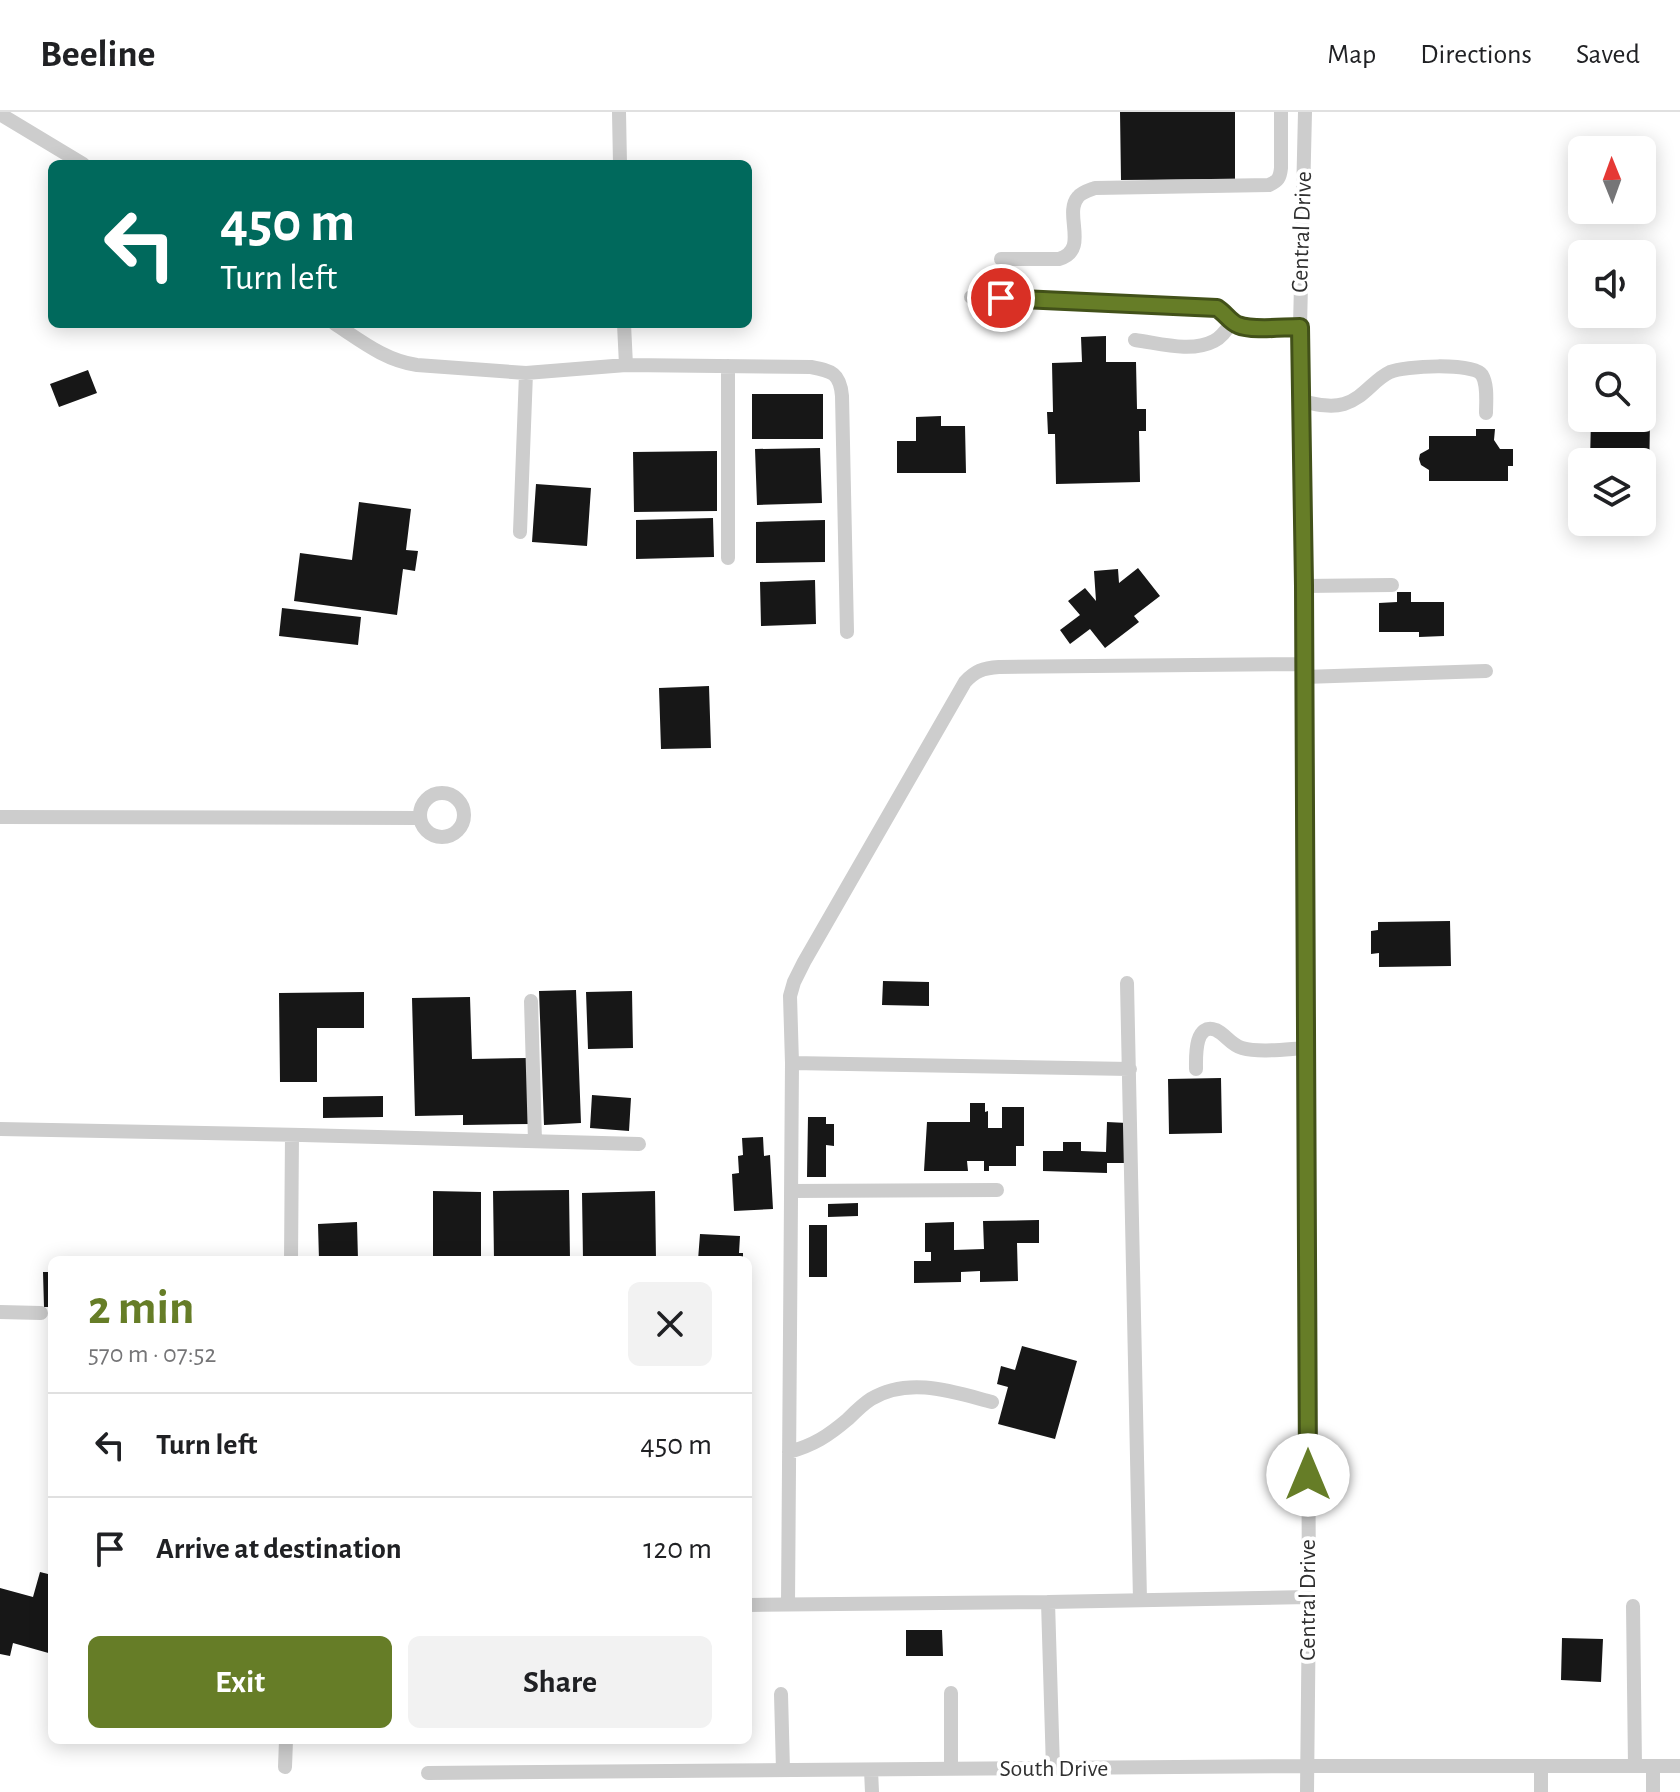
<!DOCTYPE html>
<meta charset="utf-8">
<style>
body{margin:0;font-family:"Alegreya Sans",sans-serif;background:#f2f2f2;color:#202124;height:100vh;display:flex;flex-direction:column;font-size:30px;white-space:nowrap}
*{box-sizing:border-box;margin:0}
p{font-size:26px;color:#757577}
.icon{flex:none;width:44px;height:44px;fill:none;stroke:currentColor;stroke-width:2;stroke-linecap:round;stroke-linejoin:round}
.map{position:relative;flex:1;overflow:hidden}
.sheet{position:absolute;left:48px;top:1144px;width:704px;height:488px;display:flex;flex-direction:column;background:#fff;border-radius:12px;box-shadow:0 4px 20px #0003}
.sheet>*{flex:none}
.banner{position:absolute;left:48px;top:48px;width:704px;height:168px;border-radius:12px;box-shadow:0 4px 20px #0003;background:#00695c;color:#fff;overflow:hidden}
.needle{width:52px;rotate:359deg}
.fabs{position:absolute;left:1568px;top:24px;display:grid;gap:16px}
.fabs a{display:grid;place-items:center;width:88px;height:88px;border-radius:12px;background:#fff;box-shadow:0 4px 20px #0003;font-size:40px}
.pin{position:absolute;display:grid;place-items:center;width:68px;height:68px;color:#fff;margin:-34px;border:4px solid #fff;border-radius:50%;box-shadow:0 2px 8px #0007}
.me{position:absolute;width:88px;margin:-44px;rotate:0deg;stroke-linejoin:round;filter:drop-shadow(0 0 6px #0008)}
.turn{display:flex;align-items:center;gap:28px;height:168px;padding:0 40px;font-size:36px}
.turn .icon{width:104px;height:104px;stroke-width:2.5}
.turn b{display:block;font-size:56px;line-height:68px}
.round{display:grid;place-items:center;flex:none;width:84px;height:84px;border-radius:12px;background:#f2f2f2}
.head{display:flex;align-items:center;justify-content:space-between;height:136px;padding:0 40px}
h1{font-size:48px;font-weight:600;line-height:60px;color:#667d27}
.button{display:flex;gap:16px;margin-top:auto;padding:16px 40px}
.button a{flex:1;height:92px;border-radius:12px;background:#667d27;color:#fff;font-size:32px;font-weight:600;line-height:92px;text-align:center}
.button a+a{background:#f2f2f2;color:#202124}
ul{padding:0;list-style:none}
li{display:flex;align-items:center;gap:24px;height:104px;padding:0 40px;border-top:2px solid #e0e0e0}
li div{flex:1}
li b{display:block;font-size:30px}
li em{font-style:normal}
header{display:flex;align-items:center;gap:48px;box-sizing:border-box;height:112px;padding:0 40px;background:#fff;border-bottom:2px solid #e0e0e0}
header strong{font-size:38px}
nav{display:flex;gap:44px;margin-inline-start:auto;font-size:28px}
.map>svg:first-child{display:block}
.building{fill:#171717}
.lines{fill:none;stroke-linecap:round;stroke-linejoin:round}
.street{stroke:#cdcdcd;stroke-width:14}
.route-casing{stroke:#425119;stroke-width:20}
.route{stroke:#667d27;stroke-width:14}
.labels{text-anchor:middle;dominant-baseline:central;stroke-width:8;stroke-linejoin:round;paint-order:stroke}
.street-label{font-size:24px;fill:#303030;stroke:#fff}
</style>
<header>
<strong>Beeline</strong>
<nav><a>Map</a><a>Directions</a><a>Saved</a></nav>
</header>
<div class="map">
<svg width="1680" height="1680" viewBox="0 0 1680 1680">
<rect width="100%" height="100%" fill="#fff"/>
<path class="building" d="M1120 0H1235V67L1121 68Z
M1106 224V250H1136L1137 297H1146V319H1139L1140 370 1056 372 1055 322H1048L1047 300H1053L1052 251 1082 250 1081 225Z
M1642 252H1651L1649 366 1642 365V350H1590L1591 306H1642Z
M88 258 97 281 59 295 50 272Z
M752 282H823V327H752Z
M941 304V314H965L966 361H897V329H916V305Z
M1476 317H1495L1494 328 1500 337H1513V354H1508V369H1429V358L1421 353 1419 347 1420 342 1429 337V324H1476Z
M820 336 822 391 757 393 755 337Z
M717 339V399L634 400 633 340Z
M536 372 591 376 587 434 532 430Z
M359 390 411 397 406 438 418 439 415 459 403 457 397 503 294 489 300 441 352 448Z
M713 406 714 445 636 447V408Z
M825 408V450L756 451V410Z
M1138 456 1160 484 1134 504 1139 510 1105 536 1090 517 1070 532 1060 518 1080 503 1068 489 1085 476 1096 489 1094 459 1118 457 1119 471Z
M815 468 816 512 761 514 760 470Z
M1397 480H1411V490H1444V524L1419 525V520H1379V491L1397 490Z
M282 496 361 505 358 533 279 524Z
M709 574 711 636 661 637 659 576Z
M1450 809 1451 854 1379 855V841L1371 842V819L1378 818V810Z
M883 869 929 870V894L882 893Z
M576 878 581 1011 544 1013 539 879Z
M632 879 633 936 588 937 586 880Z
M364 880V916H317V970H280L279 881Z
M470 885 472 947 528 946 530 1012 463 1013V1003L415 1004 412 886Z
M1221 966 1222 1021 1169 1022 1168 967Z
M592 983 631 986 629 1019 590 1016Z
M383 984V1005L323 1006V985Z
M970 991H985V1000L988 999V1016H1002V995H1024V1034H1016V1054H989V1059H984V1049H967L968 1059H924L927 1010H970Z
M808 1005H826V1012H834V1034L826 1033V1065H807Z
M1107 1010 1127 1011 1125 1051H1107V1061L1043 1059V1039H1063V1030H1081V1039L1106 1040Z
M763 1025 764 1044 770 1043 773 1097 734 1099 732 1062 739 1061 738 1044 743 1043 742 1026Z
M569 1078 570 1148H494L493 1079Z
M433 1079 481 1080V1148H433Z
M655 1079 656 1148H583L582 1081Z
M858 1091V1104L828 1105V1092Z
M1039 1108V1131H1017L1018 1169 980 1170V1159L961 1160V1170L914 1171V1149H931V1140H925V1111L954 1110V1138L984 1137 983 1109Z
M357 1110 358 1148H319L318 1112Z
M809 1113H827V1165H809Z
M700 1122 740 1124 739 1141H743V1148H698Z
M43 1160H52V1195H44Z
M1022 1234 1077 1249 1055 1327 998 1312 1008 1275 997 1272 1001 1254 1015 1258Z
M40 1460 52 1463V1542L13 1531 10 1544 0 1542V1476L33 1485Z
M906 1518H942L943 1544H906Z
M1562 1526 1603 1527 1601 1570 1561 1568Z"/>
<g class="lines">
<path class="street" d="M619 0 620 52
M1305 0 1300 215 1304 474 1309 1485 1307 1680
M0 2 83 52
M1001 147H1059C1090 138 1063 102 1078 85 1082 80 1090 78 1095 76L1269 73C1278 69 1280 66 1281 56V0
M971 185 1217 196C1225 201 1230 210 1238 213 1253 219 1283 215 1300 215
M335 212C361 229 386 249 417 253L526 261 626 253 811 255C832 259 840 261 842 284L847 520
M624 212 626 253
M1135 228C1159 231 1191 241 1214 229 1222 225 1227 217 1232 210
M1301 289C1315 292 1330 296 1344 292 1364 286 1373 268 1390 260 1404 254 1473 250 1482 263 1488 273 1486 290 1486 301
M520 420 526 261
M728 446V254
M1304 474 1392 473
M1304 565 1486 559
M420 703a22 22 0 1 1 44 0a22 22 0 1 1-44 0Z
M0 705 420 706
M1127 871 1140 1488
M531 889 535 1029
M792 951 1130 957
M1196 957C1196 946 1194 910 1216 918 1225 922 1231 933 1242 936 1260 941 1287 937 1306 936
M0 1017 302 1023 639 1032
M791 1079 997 1078
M291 1148 292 1023
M0 1200 41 1201
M789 1340C814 1333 828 1324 848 1307 855 1300 863 1292 871 1287 909 1264 954 1280 992 1290
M1048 1490 1053 1657
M788 1492 792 951 790 884 794 870 804 850 965 570C975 559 983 556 999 555L1304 552
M748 1493 1048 1490 1309 1485
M1633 1494 1635 1654
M951 1581V1657
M781 1582 783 1658
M285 1655 286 1628
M871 1658 872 1680
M428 1661 1308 1654H1680
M1541 1680V1654
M1653 1680V1654"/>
</g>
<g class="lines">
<g class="route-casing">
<path id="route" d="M1001 186 1217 196C1225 201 1230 210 1238 213 1252 219 1283 215 1300 215L1304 474 1308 1363"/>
</g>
<use href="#route" class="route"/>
</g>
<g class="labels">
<g class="street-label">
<text transform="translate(1302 120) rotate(-88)">Central Drive</text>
<text transform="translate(1308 1488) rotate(-90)">Central Drive</text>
<text x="1054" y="1657">South Drive</text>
</g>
</g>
</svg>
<div class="fabs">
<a><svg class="needle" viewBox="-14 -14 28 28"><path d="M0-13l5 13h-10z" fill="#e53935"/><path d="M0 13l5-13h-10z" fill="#757577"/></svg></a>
<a><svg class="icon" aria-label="sound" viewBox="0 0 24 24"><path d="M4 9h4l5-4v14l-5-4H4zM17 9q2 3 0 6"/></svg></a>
<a><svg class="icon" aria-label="search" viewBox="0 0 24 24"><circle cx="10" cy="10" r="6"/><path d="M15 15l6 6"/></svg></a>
<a><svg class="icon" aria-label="layers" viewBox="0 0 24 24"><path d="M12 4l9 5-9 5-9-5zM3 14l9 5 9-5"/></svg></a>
</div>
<div class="pin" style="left:1001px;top:186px;background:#d93025"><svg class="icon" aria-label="arrive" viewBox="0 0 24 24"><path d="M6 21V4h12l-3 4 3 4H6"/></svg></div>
<svg class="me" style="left:1308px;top:1363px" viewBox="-20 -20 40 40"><circle r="19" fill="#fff"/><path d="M0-13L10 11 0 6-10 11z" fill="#667d27"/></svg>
<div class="banner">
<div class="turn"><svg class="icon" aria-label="left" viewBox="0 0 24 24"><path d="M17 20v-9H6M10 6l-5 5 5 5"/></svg><div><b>450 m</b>Turn left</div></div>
</div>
<section class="sheet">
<div class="head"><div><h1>2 min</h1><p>570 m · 07:52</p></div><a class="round"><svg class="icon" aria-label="close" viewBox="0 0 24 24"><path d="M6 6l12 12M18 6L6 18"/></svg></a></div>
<ul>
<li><svg class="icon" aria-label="left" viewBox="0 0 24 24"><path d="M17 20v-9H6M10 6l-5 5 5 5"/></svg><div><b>Turn left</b></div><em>450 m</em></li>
<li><svg class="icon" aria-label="arrive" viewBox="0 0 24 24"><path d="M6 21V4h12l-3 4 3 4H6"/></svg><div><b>Arrive at destination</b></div><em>120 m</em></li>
</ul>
<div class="button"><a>Exit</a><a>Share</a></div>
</section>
</div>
